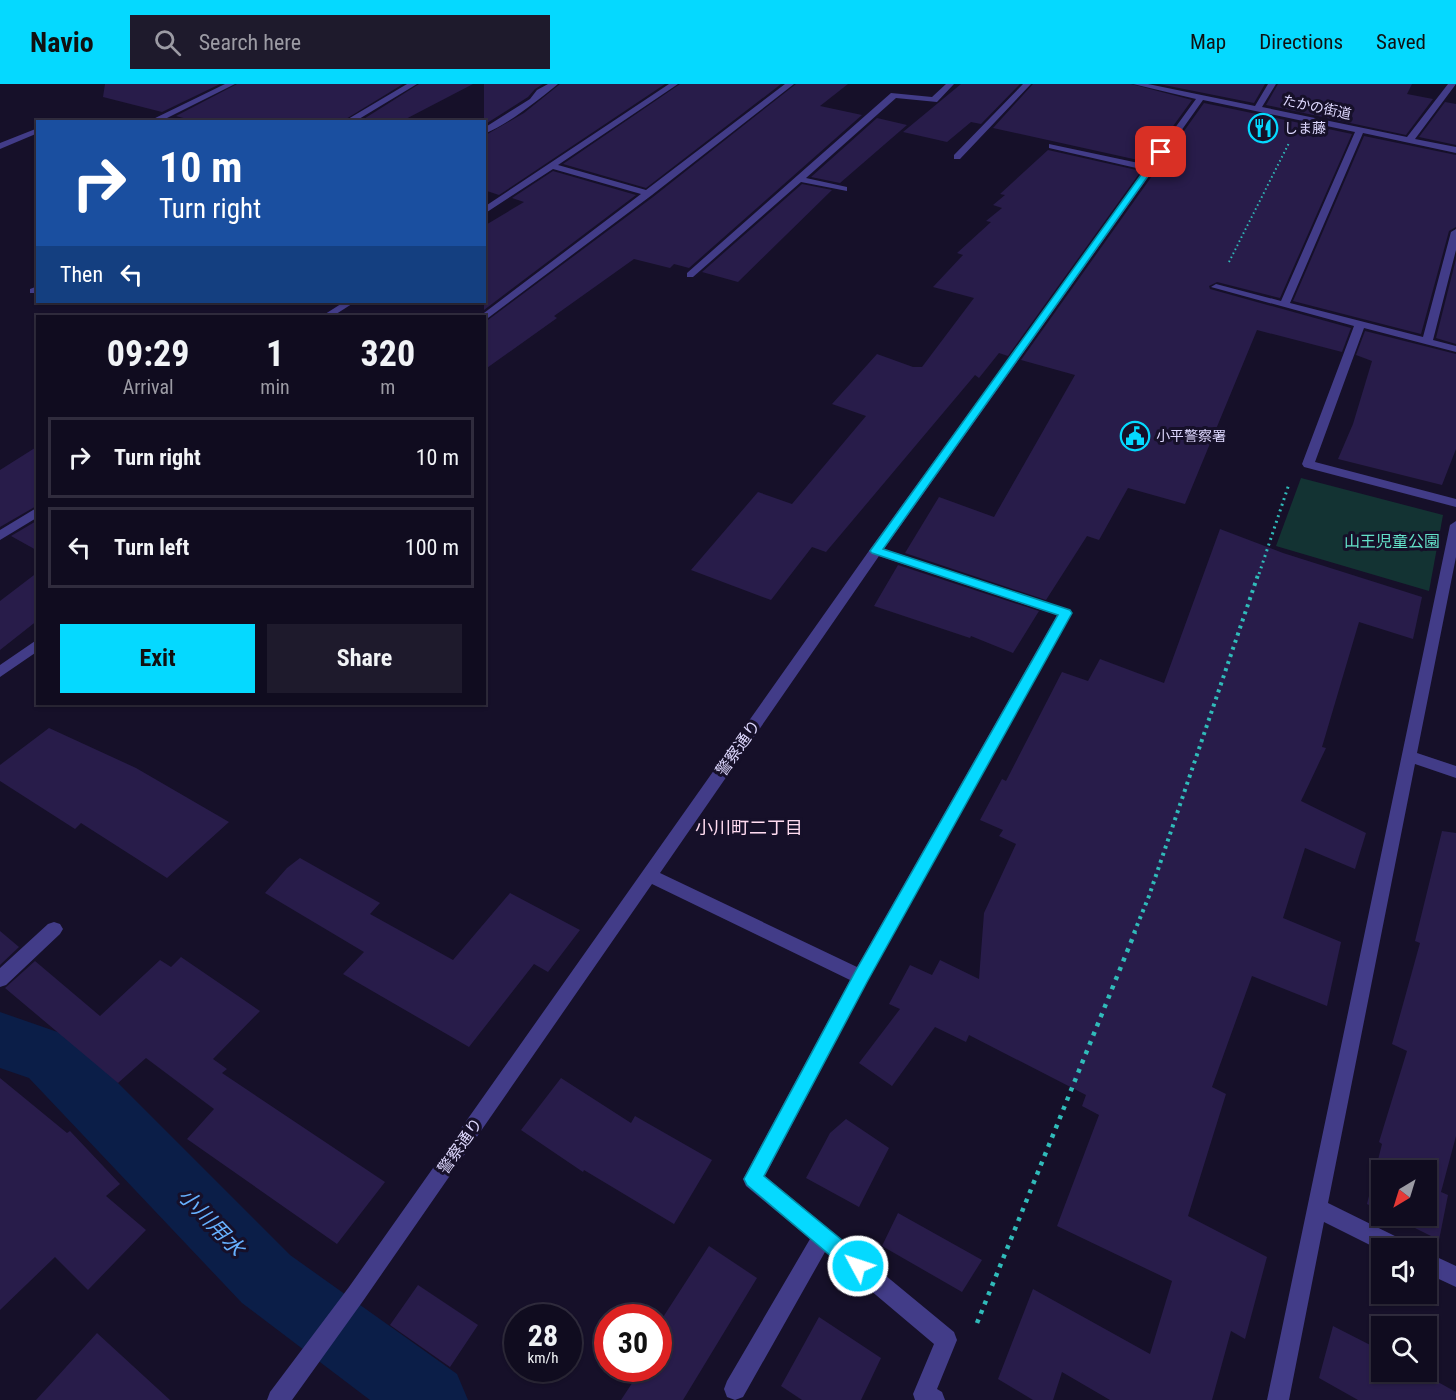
<!DOCTYPE html>
<meta charset="utf-8">
<style>
body{margin:0;font-family:"Roboto Condensed","Noto Sans JP",sans-serif;background:#1e1a2c;color:#f1f3f6;height:100vh;display:flex;flex-direction:column;font-size:22px;white-space:nowrap}
*{box-sizing:border-box;margin:0}
p{font-size:20px;color:#9c9ba4}
.icon{flex:none;width:33px;height:33px;fill:none;stroke:currentColor;stroke-width:2;stroke-linecap:round;stroke-linejoin:round}
.map{position:relative;flex:1;overflow:hidden}
.panel{position:absolute;left:36px;top:231px;width:450px;height:390px;display:flex;flex-direction:column;background:#100c1f;border-radius:0px;box-shadow:0 2px 4px #0004,0 0 0 2px #302c3d}
.panel>*{flex:none}
.banner{position:absolute;left:36px;top:36px;width:450px;height:183px;border-radius:0px;box-shadow:0 2px 4px #0004,0 0 0 2px #302c3d;background:#1a4fa0;color:#fff;overflow:hidden}
.needle{width:39px;rotate:218deg}
.controls{position:absolute;left:1371px;top:1076px;display:grid;gap:12px}
.controls a{display:grid;place-items:center;width:66px;height:66px;border-radius:0px;background:#100c1f;box-shadow:0 2px 4px #0004,0 0 0 2px #302c3d;font-size:30px}
.speed{position:absolute;left:504px;top:1220px;display:flex;gap:12px;font-size:30px;font-weight:700;text-align:center}
.speed>*{display:grid;place-content:center;width:78px;height:78px;border-radius:50%;background:#100c1f;box-shadow:0 2px 4px #0004,0 0 0 2px #302c3d;line-height:1}
.speed small{font-size:15px;font-weight:400}
.speed .limit{border:9px solid #d22;background:#fff;color:#111}
.pin{position:absolute;display:grid;place-items:center;width:51px;height:51px;color:#fff;margin:-26px;border-radius:12px;box-shadow:0 3px 9px #0006}
.me{position:absolute;width:66px;margin:-33px;rotate:310deg;stroke-linejoin:round;filter:drop-shadow(0 0 4px #0008)}
.turn{display:flex;align-items:center;gap:21px;height:126px;padding:0 24px;font-size:27px}
.turn .icon{width:78px;height:78px;stroke-width:2.5}
.turn b{display:block;font-size:42px;line-height:51px}
.then{display:flex;align-items:center;height:57px;padding:0 24px;background:#0003;gap:12px;font-size:22px}
.eta{display:flex;justify-content:space-evenly;align-items:center;height:102px;text-align:center}
.eta b{font-size:36px;font-weight:700;line-height:42px}
.primary-button{display:flex;gap:12px;margin-top:auto;padding:12px 24px}
.primary-button a{flex:1;height:69px;border-radius:0px;background:#05d9ff;color:#111;font-size:24px;font-weight:700;line-height:69px;text-align:center}
.primary-button a+a{background:#1e1a2c;color:#f1f3f6}
ul{padding:0;list-style:none}
li{display:flex;align-items:center;gap:18px;height:81px;margin:0 12px 9px;padding:0 12px;border:3px solid #302c3d;border-radius:0px}
li div{flex:1}
li b{display:block;font-size:22px}
li em{font-style:normal}
header{display:flex;align-items:center;gap:36px;box-sizing:border-box;height:84px;padding:0 30px;background:#05d9ff;color:#111}
header strong{font-size:28px}
nav{display:flex;gap:33px;margin-inline-start:auto;font-size:21px}
.search{width:420px;height:54px;background:#1e1a2c;display:flex;align-items:center;gap:15px;box-sizing:border-box;padding:0 21px;border-radius:0px;color:#9c9ba4;font-size:22px}
.map>svg:first-child{display:block}
.green{fill:#133333}
.lines{fill:none;stroke-linecap:round;stroke-linejoin:round}
.canal{fill:#0b1e48;fill-rule:evenodd}
.building{fill:#281c4a}
.path-far3{stroke:#30bbba;stroke-width:2;stroke-dasharray:1.5 3;stroke-linecap:butt}
.path-far2{stroke:#30bbba;stroke-width:3;stroke-dasharray:2 4;stroke-linecap:butt}
.path-far1{stroke:#30bbba;stroke-width:4;stroke-dasharray:3 4.5;stroke-linecap:butt}
.path{stroke:#30bbba;stroke-width:4.5;stroke-dasharray:4 6;stroke-linecap:butt}
.minor{fill:#423c88;fill-rule:evenodd}
.route{fill:#05d9ff;stroke:#038da6;stroke-width:1.5}
.labels{text-anchor:middle;dominant-baseline:central;stroke-width:6;stroke-linejoin:round;paint-order:stroke}
.far-street-label{font-size:14px;fill:#dfd9ff;stroke:#161029}
.far-poi-label{font-size:14px;fill:#dfd9ff;stroke:#161029;text-anchor:start}
.park-label{font-size:16px;fill:#63e1c8;stroke:#161029}
.street-label{font-size:16px;fill:#dfd9ff;stroke:#161029}
.neighbourhood-label{font-size:18px;fill:#ffdbf0;stroke:#161029}
.near-water-label{font-size:21px;font-style:italic;fill:#67b1ff;stroke:#161029}
</style>
<header>
<strong>Navio</strong>
<div class="search"><svg class="icon" aria-label="search" viewBox="0 0 24 24"><circle cx="10" cy="10" r="6"/><path d="M15 15l6 6"/></svg>Search here</div>
<nav><a>Map</a><a>Directions</a><a>Saved</a></nav>
</header>
<div class="map">
<svg width="1456" height="1316" viewBox="0 0 1456 1316">
<rect width="100%" height="100%" fill="#161029"/>
<path class="green" d="M1301 394 1443 431 1429 507 1276 462Z"/>
<g class="lines">
<path class="canal" d="M0 928 72 953 290 1171 457 1290 468 1316H370L242 1219 29 994 0 984Z"/>
</g>
<path class="building" d="M105 0H220L162 28 103 13Z
M237 0H403L341 38H198L176 32Z
M419 0H473L400 38H359Z
M484 0H543L535 5 528 13 484 41Z
M560 0H665L499 111 484 106V52L524 29Z
M680 0H781L646 104 563 80Z
M796 0H848L820 22 862 31 689 184 674 180 670 184 634 175 554 232 557 234 484 286V239L653 113Z
M961 0H1020L981 40 971 38 947 58 903 48Z
M1033 0H1131L1192 16 1147 78 993 44Z
M1159 0H1265L1254 19Z
M1278 0H1412L1407 10 1433 15 1406 51 1266 21Z
M1445 18 1456 20V61L1419 53Z
M1204 19 1352 50 1280 214 1217 198 1209 202 1210 205 1351 244 1342 268 1257 246 1185 420 1128 404 1099 456 1087 452 1046 516 905 469 939 413 994 433 1075 291 1021 276Z
M877 34 907 41 840 99 811 93Z
M1364 52 1456 71V143L1449 147 1421 250 1293 217Z
M1048 66 1141 87 1008 272 999 269 979 294 975 291 826 468 812 463 771 516 691 486 758 408 792 420 866 332 832 320 877 270 913 283H922L974 214 933 203 963 171 957 169 991 138 986 137 1002 124 993 121 1005 111 1000 110Z
M553 87 636 111 484 226V142L524 118 512 114Z
M802 100 832 106 738 198 702 188Z
M1456 175V260L1436 254Z
M1365 247 1456 270V365L1442 401 1338 375 1353 340 1372 277 1356 271Z
M38 362V421L0 443V386Z
M38 436V467L11 452Z
M1220 445 1283 469 1422 513 1413 555 1359 538 1322 663 1326 664 1301 717 1366 749 1355 785 1305 764 1283 834 1341 858 1327 922 1252 892 1212 1003 1226 1010 1188 1132 1267 1173 1245 1255 1231 1247 1212 1316H1110L1062 1288 1053 1316H1033L998 1295 1033 1205 1150 1270 1172 1197 1057 1142 1099 1031 1082 1022 1086 1011 969 951 966 958 935 943 892 1002 859 979 900 925 889 920 910 881 932 891 940 876 979 895 984 829 1016 760 999 752 1003 746 980 736 1002 695 1006 697 1062 588 1088 597 1100 575 1164 599Z
M898 481 1039 527 1013 569 971 552 970 554 874 522Z
M38 488V536L0 566V517Z
M49 644 136 684 229 738 167 794 81 739 75 745 0 697V681Z
M1442 747 1456 749V1052L1441 1108 1448 1111 1439 1156 1389 1131H1426V1086H1382V1127L1367 1120 1382 1060 1379 1058 1407 967 1392 960 1420 859 1415 857Z
M300 774 380 819 370 830 453 876 510 809 580 846 548 888 534 880 469 963 343 890 364 868 265 809 287 784Z
M0 847 19 863 0 881Z
M181 873 260 927 213 975 227 985 222 989 385 1098 337 1160 187 1055 214 1025 146 974 118 999 5 904 35 877 100 932 160 876 171 883Z
M0 994 67 1049 70 1047 120 1100 106 1112 146 1146 88 1206 55 1173 0 1226Z
M561 994 631 1039 635 1032 712 1076 674 1140 584 1086 583 1088 521 1046Z
M846 1035 889 1064 859 1123 806 1094 830 1049Z
M898 1129 982 1176 962 1208 882 1162Z
M709 1162 757 1194 683 1316H621L642 1284H658V1241Z
M418 1201 478 1241 450 1283 390 1241Z
M819 1233 881 1274 861 1316H802L781 1302Z
M1333 1242 1382 1267V1287H1418L1456 1308V1316H1358L1319 1294Z
M97 1249 170 1316H36Z"/>
<g class="lines">
<path class="path-far3" d="M1229 178 1289 59"/>
<path class="path-far2" d="M1259 490 1289 400"/>
<path class="path-far1" d="M1134 849 1149 812 1259 488"/>
<path class="path" d="M977 1239 1135 848"/>
<path class="minor" d="M225 0H235L159 38H147Z
M407 0H417L354 38H343Z
M548 0H558C537 17 510 39 484 50V44L530 15 537 6Z
M669 0H678L558 81 646 106 785 0H794L652 111 484 237V232H480L641 110 553 85 484 130V123Z
M946 0H954L937 18 896 14 806 94 847 103V107L801 98 693 193H687V189L891 9 932 13Z
M1023 0H1031L960 75H954V71Z
M1133 0H1148L1255 22 1268 0H1276L1262 23 1407 53 1448 0H1456L1415 55 1456 63V69L1363 49 1290 219 1423 253 1451 148 1456 145V166L1433 256 1456 262V268L1364 244 1315 378 1456 415V423L1304 383 1302 380 1354 242 1211 203 1216 200 1281 217 1355 48 1203 16 884 465 1070 526 1072 529 867 898 765 1092 954 1248 957 1256 937 1305 942 1308 945 1316H915L913 1310 934 1260 825 1168 743 1313 735 1316 727 1313 724 1305 727 1297 810 1155 746 1102 743 1095 850 896 652 800 363 1217 292 1316H267L270 1308 349 1203 871 464 1145 86 1049 64V60L1148 81 1196 15ZM879 472 1057 531 857 883 660 789Z
M38 44V49L0 65V59Z
M38 202V209H30V205Z
M344 218H355L333 232H322Z
M38 423V433L0 456V446Z
M1456 437V473L1417 669 1456 682V694L1415 680 1328 1119 1405 1157 1408 1164H1382V1167L1324 1138 1289 1316H1267L1450 441Z
M38 555V567L0 593V581Z
M54 838 60 840 63 845 60 850 6 901 0 903V884L48 840Z
M1426 1168 1456 1182V1203L1426 1189Z"/>
</g>
<path class="route" d="M1159 66 1165 68 883 465 1070 526 1072 529 867 898 764 1092 865 1175 868 1182 865 1189 858 1191 851 1189 747 1101 744 1095 855 888 1058 531 872 469 870 467Z"/>
<defs>
<g id="restaurant-ring" transform="scale(1.5)"><circle r="9.5" fill="#161029" stroke="#05d9ff" stroke-width="1.5"/><path d="M-5-6h1v4h1v-4h1v4h1v-4h1v5L-1.5 .5V6h-2V.5L-5-1ZM5-6V6H3V1.5H1.5Q1.5-4 5-6Z" fill="#05d9ff"/></g>
<g id="civic-ring" transform="scale(1.5)"><circle r="9.5" fill="#161029" stroke="#05d9ff" stroke-width="1.5"/><path d="M-.6-6.5H3V-4.5H.6V-3L4-1V1h2V6H-6V1h2V-1L-.6-3ZM-1.2 2.5V6h2.4V2.5Z" fill="#05d9ff"/></g>
</defs>
<g fill-rule="evenodd">
<use href="#restaurant-ring" x="1263" y="44"/>
<use href="#civic-ring" x="1135" y="352"/>
</g>
<g class="labels">
<g class="far-street-label">
<text transform="translate(1317 23) rotate(12)">たかの街道</text>
</g>
<g class="far-poi-label">
<text x="1284" y="44">しま藤</text>
<text x="1156" y="352">小平警察署</text>
</g>
<g class="park-label">
<text x="1392" y="457">山王児童公園</text>
</g>
<g class="street-label">
<text transform="translate(738 664) rotate(-55)">警察通り</text>
<text transform="translate(460 1062) rotate(-55)">警察通り</text>
</g>
<g class="neighbourhood-label">
<text x="749" y="743">小川町二丁目</text>
</g>
<g class="near-water-label">
<text transform="translate(211 1138) rotate(46)">小川用水</text>
</g>
</g>
</svg>
<div class="controls">
<a><svg class="needle" viewBox="-14 -14 28 28"><path d="M0-13l5 13h-10z" fill="#e53935"/><path d="M0 13l5-13h-10z" fill="#9c9ba4"/></svg></a>
<a><svg class="icon" aria-label="sound" viewBox="0 0 24 24"><path d="M4 9h4l5-4v14l-5-4H4zM17 9q2 3 0 6"/></svg></a>
<a><svg class="icon" aria-label="search" viewBox="0 0 24 24"><circle cx="10" cy="10" r="6"/><path d="M15 15l6 6"/></svg></a>
</div>
<div class="speed"><div>28<small>km/h</small></div><div class="limit">30</div></div>
<div class="pin" style="left:1161px;top:68px;background:#d93025"><svg class="icon" aria-label="arrive" viewBox="0 0 24 24"><path d="M6 21V4h12l-3 4 3 4H6"/></svg></div>
<svg class="me" style="left:858px;top:1182px" viewBox="-20 -20 40 40"><circle r="17" fill="#05d9ff" stroke="#fff" stroke-width="3"/><path d="M0-11L8 9 0 5-8 9z" fill="#fff"/></svg>
<div class="banner">
<div class="turn"><svg class="icon" aria-label="right" viewBox="0 0 24 24"><path d="M7 20v-9h11M14 6l5 5-5 5"/></svg><div><b>10 m</b>Turn right</div></div>
<div class="then">Then<svg class="icon" aria-label="left" viewBox="0 0 24 24"><path d="M17 20v-9H6M10 6l-5 5 5 5"/></svg></div>
</div>
<section class="panel">
<div class="eta">
<div><b>09:29</b><p>Arrival</p></div>
<div><b>1</b><p>min</p></div>
<div><b>320</b><p>m</p></div>
</div>
<ul>
<li><svg class="icon" aria-label="right" viewBox="0 0 24 24"><path d="M7 20v-9h11M14 6l5 5-5 5"/></svg><div><b>Turn right</b></div><em>10 m</em></li>
<li><svg class="icon" aria-label="left" viewBox="0 0 24 24"><path d="M17 20v-9H6M10 6l-5 5 5 5"/></svg><div><b>Turn left</b></div><em>100 m</em></li>
</ul>
<div class="primary-button"><a>Exit</a><a>Share</a></div>
</section>
</div>
